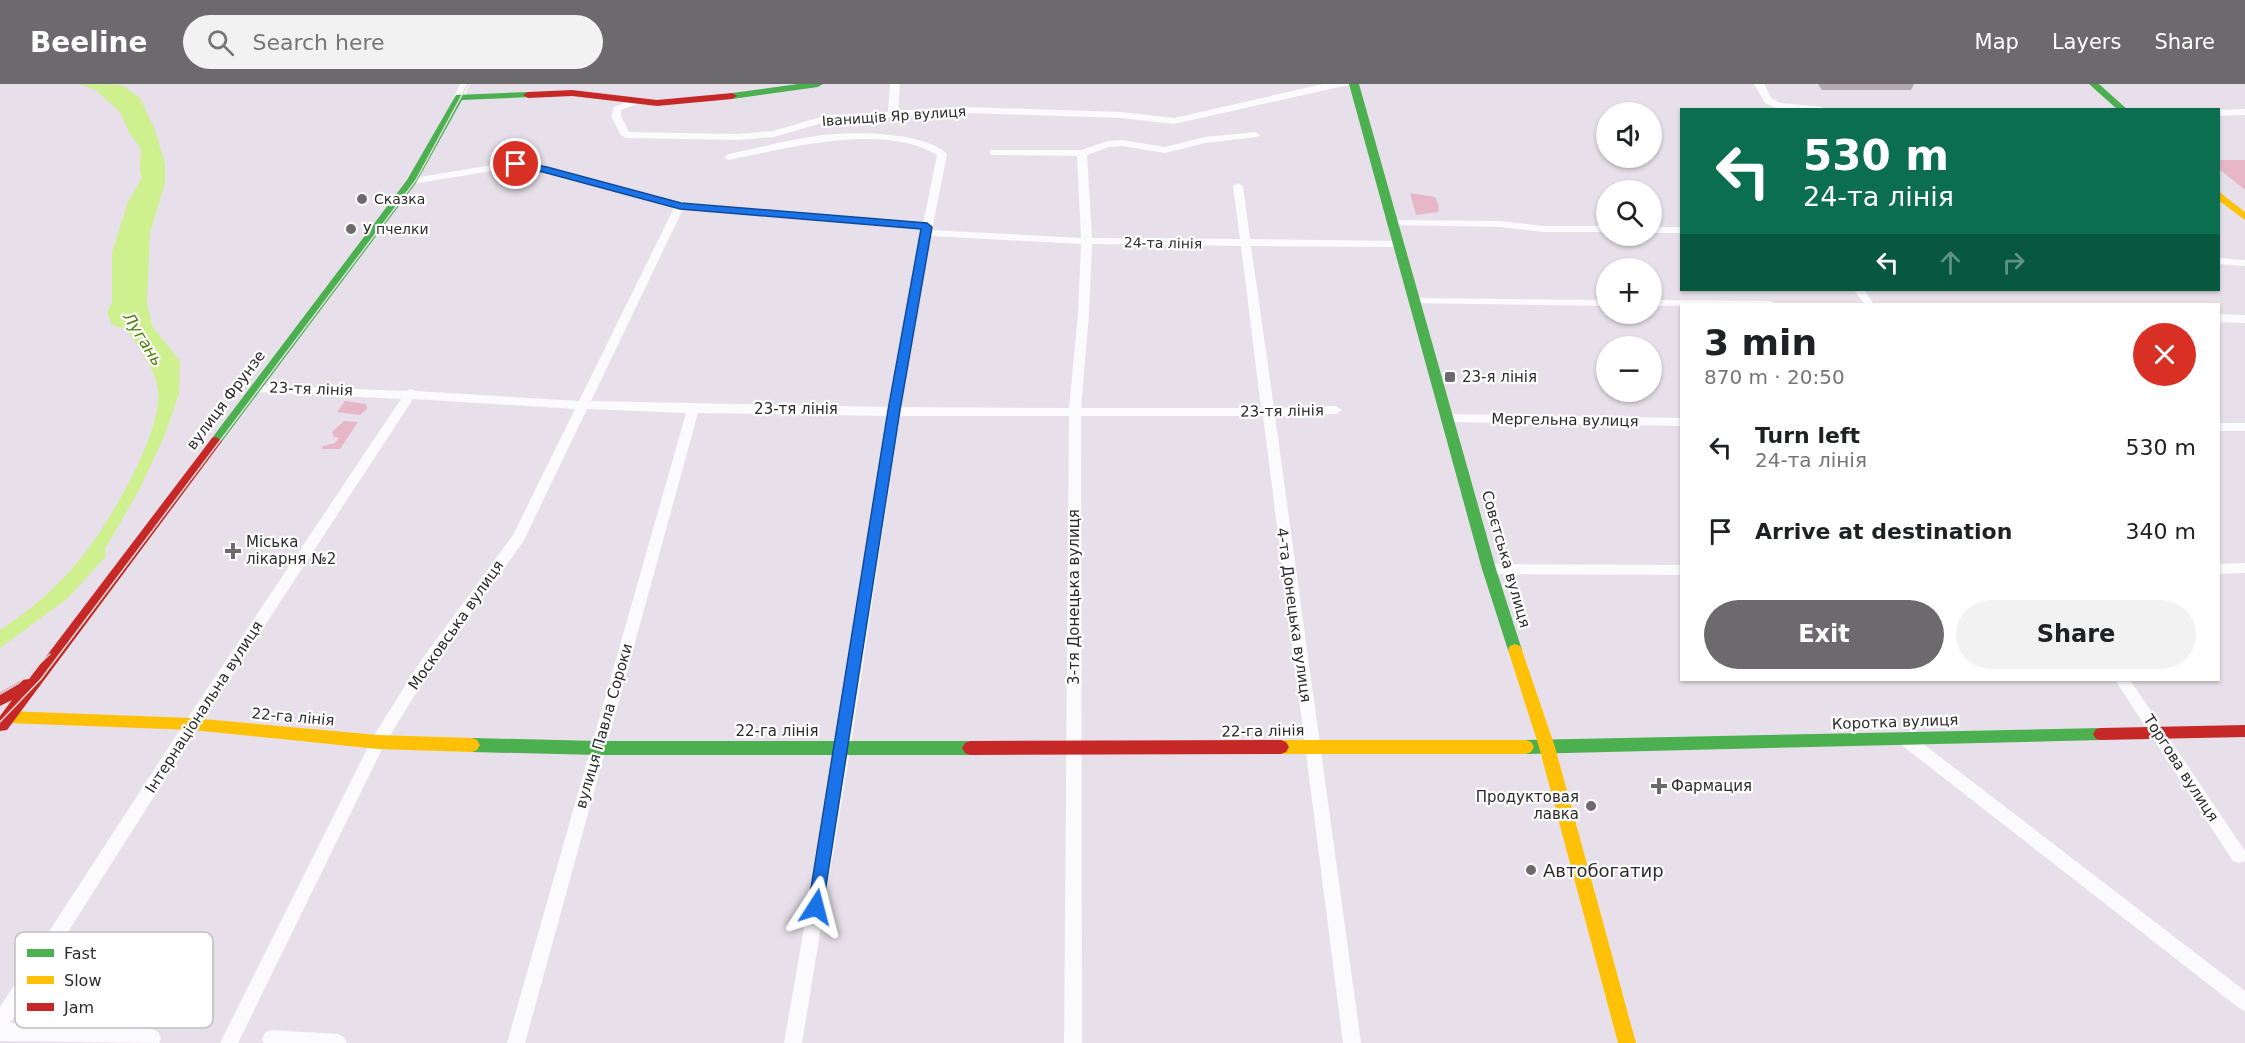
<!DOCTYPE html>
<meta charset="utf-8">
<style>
body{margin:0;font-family:"DejaVu Sans",sans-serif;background:#f2f2f2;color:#202124;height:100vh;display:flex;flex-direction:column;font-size:22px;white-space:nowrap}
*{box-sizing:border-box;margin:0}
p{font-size:20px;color:#757577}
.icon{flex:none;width:33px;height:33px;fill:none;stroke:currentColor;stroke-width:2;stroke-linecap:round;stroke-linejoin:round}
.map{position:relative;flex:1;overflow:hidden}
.panel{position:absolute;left:1680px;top:219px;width:540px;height:378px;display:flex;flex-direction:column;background:#fff;border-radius:0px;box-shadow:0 2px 4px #0004}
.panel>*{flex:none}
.hud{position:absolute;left:1680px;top:24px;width:540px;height:183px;border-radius:0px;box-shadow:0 2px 4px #0004;background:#0b6e4f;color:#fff;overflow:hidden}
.controls{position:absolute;left:1596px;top:18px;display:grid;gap:12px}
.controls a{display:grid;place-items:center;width:66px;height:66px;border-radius:50%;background:#fff;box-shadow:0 2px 4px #0004;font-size:30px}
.pin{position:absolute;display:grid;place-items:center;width:51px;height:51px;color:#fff;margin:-26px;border:3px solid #fff;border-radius:50%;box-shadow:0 2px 6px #0007}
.me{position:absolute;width:66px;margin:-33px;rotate:9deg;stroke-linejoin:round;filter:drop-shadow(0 0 4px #0008)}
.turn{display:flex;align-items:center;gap:21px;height:126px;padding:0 24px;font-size:27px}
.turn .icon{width:78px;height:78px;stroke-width:2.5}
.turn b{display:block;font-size:42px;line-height:51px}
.lanes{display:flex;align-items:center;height:57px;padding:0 24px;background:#0003;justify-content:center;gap:30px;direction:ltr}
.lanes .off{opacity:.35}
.round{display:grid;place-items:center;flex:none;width:63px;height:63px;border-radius:32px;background:#f2f2f2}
.overview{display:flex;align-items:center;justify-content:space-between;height:102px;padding:0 24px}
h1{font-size:36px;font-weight:800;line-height:45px}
.cta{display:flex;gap:12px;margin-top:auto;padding:12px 24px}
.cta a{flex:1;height:69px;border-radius:36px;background:#6d6a6e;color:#fff;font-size:24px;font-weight:800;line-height:69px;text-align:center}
.cta a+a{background:#f2f2f2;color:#202124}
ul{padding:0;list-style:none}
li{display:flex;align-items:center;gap:18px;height:84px;padding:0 24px}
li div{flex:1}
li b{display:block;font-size:22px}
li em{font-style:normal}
header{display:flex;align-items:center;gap:36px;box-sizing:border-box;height:84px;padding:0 30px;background:#6d6a6e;color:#fff}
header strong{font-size:28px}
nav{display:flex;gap:33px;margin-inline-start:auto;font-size:21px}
.search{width:420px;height:54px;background:#f2f2f2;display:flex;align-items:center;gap:15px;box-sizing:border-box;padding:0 21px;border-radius:33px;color:#757577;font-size:22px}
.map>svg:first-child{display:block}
.green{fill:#e8b7c7}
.water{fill:#cff08f}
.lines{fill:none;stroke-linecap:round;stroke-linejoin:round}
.street{fill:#fbfafc;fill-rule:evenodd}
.fast{fill:#4caf50;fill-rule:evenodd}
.slow{fill:#ffc107;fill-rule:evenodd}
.jam{fill:#c62828;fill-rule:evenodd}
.tram{stroke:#dedfdd;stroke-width:1.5}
.wall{fill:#b0acb2}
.route{fill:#1a73e8;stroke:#114b97;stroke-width:1.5}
.poi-dot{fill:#6d6a6e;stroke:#fff;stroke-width:2}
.labels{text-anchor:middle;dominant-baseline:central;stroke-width:4.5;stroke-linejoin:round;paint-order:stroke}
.far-street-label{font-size:14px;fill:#2b2b2b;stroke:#fff}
.far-poi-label{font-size:14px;fill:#2b2b2b;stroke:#fff;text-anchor:start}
.poi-label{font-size:15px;fill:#2b2b2b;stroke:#fff;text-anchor:start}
.street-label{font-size:15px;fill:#2b2b2b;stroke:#fff}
.water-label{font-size:16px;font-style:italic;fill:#4d8107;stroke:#fff}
.near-poi-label{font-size:18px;fill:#2b2b2b;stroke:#fff;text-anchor:start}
.key{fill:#fff;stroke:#bfbfbf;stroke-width:1.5}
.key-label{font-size:16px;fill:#2b2b2b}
</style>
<header>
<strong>Beeline</strong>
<div class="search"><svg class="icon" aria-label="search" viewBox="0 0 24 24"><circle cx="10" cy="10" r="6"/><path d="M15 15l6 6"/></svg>Search here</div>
<nav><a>Map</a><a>Layers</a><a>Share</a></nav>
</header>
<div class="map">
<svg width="2245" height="959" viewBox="0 0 2245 959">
<rect width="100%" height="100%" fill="#e7e0ea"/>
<path class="green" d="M2219 76H2245V106L2219 85Z
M1410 109 1435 113 1439 122 1438 128 1416 131Z
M345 317 366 320 367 325 360 331 337 328Z
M344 337 358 338 340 365H322L323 362 335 359 339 354 334 353 332 348Z"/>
<path class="water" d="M79 0 122 1 140 14 155 46 165 80V99L150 149 147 219 152 242 180 277 179 310 164 353 139 406 105 465 106 472 68 514 0 564V546C30 527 59 501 82 473 109 439 163 349 158 305 154 282 138 263 126 245L112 241 107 228 112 219V168L128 118 142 94 140 87 141 65 129 48 120 28 96 6Z"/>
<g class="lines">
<path class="street" d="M460 0H470L464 13 459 16 454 13Z
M890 0H900L898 27 966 23 1121 28 1174 34 1323 0H1353L1174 40 1121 34 966 29 829 37 774 53 737 56 626 54 621 51 611 32 614 23 634 15 639 18 637 20 621 26V32L629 48 737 50 773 47 828 31 888 28Z
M1754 0H1764L1772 15 1781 19 1822 23 1826 26 1776 24 1765 19Z
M2245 25V31L2218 32V26Z
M1255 48 1260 51 1258 53 1205 59 1165 69 1122 62 1109 63 1087 71 1092 154 1240 155 1233 102 1238 99 1243 102 1250 155 1400 157 1405 160 1400 163 1251 162 1274 324 1336 322 1342 326 1336 330 1275 332 1361 959H1343L1263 332H1081L1082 959H1064L1069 332H900L850 666 802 959H784L835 666 888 332 698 329 525 959H507L686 329 587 325 523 458 430 586 383 663 238 959H220L373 653 420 578 513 451 575 325 413 315 197 645 10 939 152 945 158 948 161 954 159 959 0 957V923L187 635 401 315 256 308 250 304 252 301 406 307 411 305 416 307 579 317 674 124 543 88 516 83 412 100 407 97 408 95 516 77 547 83 680 119 923 140 937 71C884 38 787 64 729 76L724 73 729 70C758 64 787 56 816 52 848 47 924 47 947 70L932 146 1081 154 1077 72 993 71 990 70V66H1081L1108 57 1122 56 1165 63 1205 53ZM683 125 921 146 889 323 591 317ZM931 152 1081 160 1078 230 1069 324 901 323ZM1092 160 1241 162 1261 324H1081L1089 230Z
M1394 136 1500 137 1543 142H1606V148H1543L1500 143 1390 141 1389 139Z
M1652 143H1682V149H1652Z
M2218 174 2245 176V182L2218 180Z
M1854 206H1864L1874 220H1864Z
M1416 214 1606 216V222L1412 219 1410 217Z
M1652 216 1771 217 1777 220 1652 222Z
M2218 230 2245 231V239L2218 238Z
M1449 330 1682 334V342L1449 338 1443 334Z
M2218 339H2245V347H2218Z
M2245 479V489L2218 490V480Z
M1489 480 1682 481V491L1489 490 1484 489 1482 485 1484 481Z
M2115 596H2130L2245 767V777L2239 779 2233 777Z
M1904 648 1909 649 2245 907V927L2239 924 1899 659 1896 654 1899 649Z
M271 946 338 950 344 953 347 959H264L262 955 265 949Z"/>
<path class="fast" d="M798 0H823L818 3 732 15 727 12 732 9Z
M1349 0H1359L1496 485 1522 566 1520 570 1515 572 1510 570 1508 566 1482 485Z
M2089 0H2099L2128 26H2118Z
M528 8 533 11 531 13 462 16 416 99 220 360H212L210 357 212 354 407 96 456 11Z
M2101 644 2106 645 2109 650 2106 655 2101 656 1526 670 1521 668 1518 663 1521 658 1526 656Z
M472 654 597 657H970L975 659 978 664 975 669 970 671H597L472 668 467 666 464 661 467 656Z"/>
<path class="slow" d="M2218 107 2245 128V136L2218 116Z
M1515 560 1520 562 1522 566 1555 663 1636 959H1618L1539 663 1508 566 1510 562Z
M8 627 192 634 378 651 472 654 477 656 480 661 477 666 472 668 378 665 192 646 8 639 3 637 1 633 3 629Z
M1281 656H1526L1531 658 1534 663 1531 668 1526 670H1281L1276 668 1273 663 1276 658Z"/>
<path class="jam" d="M572 6 657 16 732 9 737 12 732 15 657 22 572 12 528 14 523 11 528 8Z
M216 353 222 357 220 360 7 646 0 647V632L12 616 0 622V609L22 596 29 595 212 354Z
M2245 641V653L2101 656 2096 655 2093 650 2096 645 2101 644Z
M1281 656 1286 658 1289 663 1286 668 1281 670 970 671 965 669 962 664 965 659 970 657Z"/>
<path class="tram" d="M0 610 19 599 50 570
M0 638 41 595 416 96 468 0"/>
</g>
<path class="wall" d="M1818 0H1914L1911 6H1822Z"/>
<path class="route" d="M516 77 547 83 681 119 927 139 932 143 900 326 822 828 816 831 810 828 808 823 888 326 921 145 680 125 543 88 513 83V78Z"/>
<g class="poi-dot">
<circle cx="362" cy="115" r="6"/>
<circle cx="351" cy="145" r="6"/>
<rect x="1444" y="287" width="12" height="12" rx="3"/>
<path d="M230 458h6v6h6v6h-6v6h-6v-6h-6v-6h6z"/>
<path d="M1656 693h6v6h6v6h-6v6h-6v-6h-6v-6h6z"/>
<circle cx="1591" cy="722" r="6"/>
<circle cx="1531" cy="786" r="6"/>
</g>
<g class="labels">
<g class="far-street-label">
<text transform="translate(894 32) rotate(-4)">Іванищів Яр вулиця</text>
<text transform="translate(1163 159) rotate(1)">24-та лінія</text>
</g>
<g class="far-poi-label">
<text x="374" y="115">Сказка</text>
<text x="363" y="145">У пчелки</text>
</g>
<g class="poi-label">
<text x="1462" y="293">23-я лінія</text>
<text x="246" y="458">Міська<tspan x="246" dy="17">лікарня №2</tspan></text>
<text x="1671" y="702">Фармация</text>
<text x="1579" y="713" text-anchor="end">Продуктовая<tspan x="1579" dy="17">лавка</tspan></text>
</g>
<g class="street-label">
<text transform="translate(311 305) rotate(2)">23-тя лінія</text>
<text transform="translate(226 316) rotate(-53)">вулиця Фрунзе</text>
<text x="796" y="325">23-тя лінія</text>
<text transform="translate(1282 327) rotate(-1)">23-тя лінія</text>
<text transform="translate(1565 336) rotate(1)">Мергельна вулиця</text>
<text transform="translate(1506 475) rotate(74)">Совєтська вулиця</text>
<text transform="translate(1074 513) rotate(-90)">3-тя Донецька вулиця</text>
<text transform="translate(1294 531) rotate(82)">4-та Донецька вулиця</text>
<text transform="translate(456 541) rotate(-55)">Московська вулиця</text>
<text transform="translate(204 623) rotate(-57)">Інтернаціональна вулиця</text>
<text transform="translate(293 633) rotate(5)">22-га лінія</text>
<text transform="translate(1895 638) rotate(-2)">Коротка вулиця</text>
<text transform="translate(604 642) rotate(-74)">вулиця Павла Сороки</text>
<text x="777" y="647">22-га лінія</text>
<text transform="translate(1263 647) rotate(-1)">22-га лінія</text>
<text transform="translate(2181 684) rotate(57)">Торгова вулиця</text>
</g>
<g class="water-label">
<text transform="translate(143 255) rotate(58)">Лугань</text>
</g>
<g class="near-poi-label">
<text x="1543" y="786">Автобогатир</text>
</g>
</g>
<rect x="15" y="848" width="198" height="96" rx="9" class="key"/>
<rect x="27" y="865" width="27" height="8" fill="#4caf50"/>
<rect x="27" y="892" width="27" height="8" fill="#ffc107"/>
<rect x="27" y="919" width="27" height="8" fill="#c62828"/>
<g class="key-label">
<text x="64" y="875">Fast</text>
<text x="64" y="902">Slow</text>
<text x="64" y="929">Jam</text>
</g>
</svg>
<div class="controls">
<a><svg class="icon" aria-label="sound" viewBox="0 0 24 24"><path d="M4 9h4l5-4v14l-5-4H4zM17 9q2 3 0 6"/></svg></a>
<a><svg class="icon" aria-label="search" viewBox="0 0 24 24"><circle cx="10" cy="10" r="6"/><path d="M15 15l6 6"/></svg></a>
<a>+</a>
<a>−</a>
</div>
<div class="pin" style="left:516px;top:80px;background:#d93025"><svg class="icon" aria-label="arrive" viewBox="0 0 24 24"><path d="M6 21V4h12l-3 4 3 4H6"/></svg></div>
<svg class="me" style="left:816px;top:823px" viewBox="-20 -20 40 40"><path d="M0-17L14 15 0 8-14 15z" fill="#1a73e8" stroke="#fff" stroke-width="4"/></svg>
<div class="hud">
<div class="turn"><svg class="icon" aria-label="left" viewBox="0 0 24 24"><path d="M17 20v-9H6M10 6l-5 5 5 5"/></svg><div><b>530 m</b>24-та лінія</div></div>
<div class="lanes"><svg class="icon" aria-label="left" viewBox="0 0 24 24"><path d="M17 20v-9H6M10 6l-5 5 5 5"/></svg><svg class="icon off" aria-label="ahead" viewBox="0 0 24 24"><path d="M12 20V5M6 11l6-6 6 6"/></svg><svg class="icon off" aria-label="right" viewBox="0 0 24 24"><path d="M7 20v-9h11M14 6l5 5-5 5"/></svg></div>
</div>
<section class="panel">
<div class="overview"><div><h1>3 min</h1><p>870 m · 20:50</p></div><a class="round" style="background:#d93025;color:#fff"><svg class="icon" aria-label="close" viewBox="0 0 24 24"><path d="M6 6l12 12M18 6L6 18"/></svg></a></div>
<ul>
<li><svg class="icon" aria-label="left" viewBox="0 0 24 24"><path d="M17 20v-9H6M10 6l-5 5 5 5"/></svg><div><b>Turn left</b><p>24-та лінія</p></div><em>530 m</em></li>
<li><svg class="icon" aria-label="arrive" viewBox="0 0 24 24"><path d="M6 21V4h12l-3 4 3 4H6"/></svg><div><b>Arrive at destination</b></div><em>340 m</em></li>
</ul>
<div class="cta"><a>Exit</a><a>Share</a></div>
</section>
</div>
